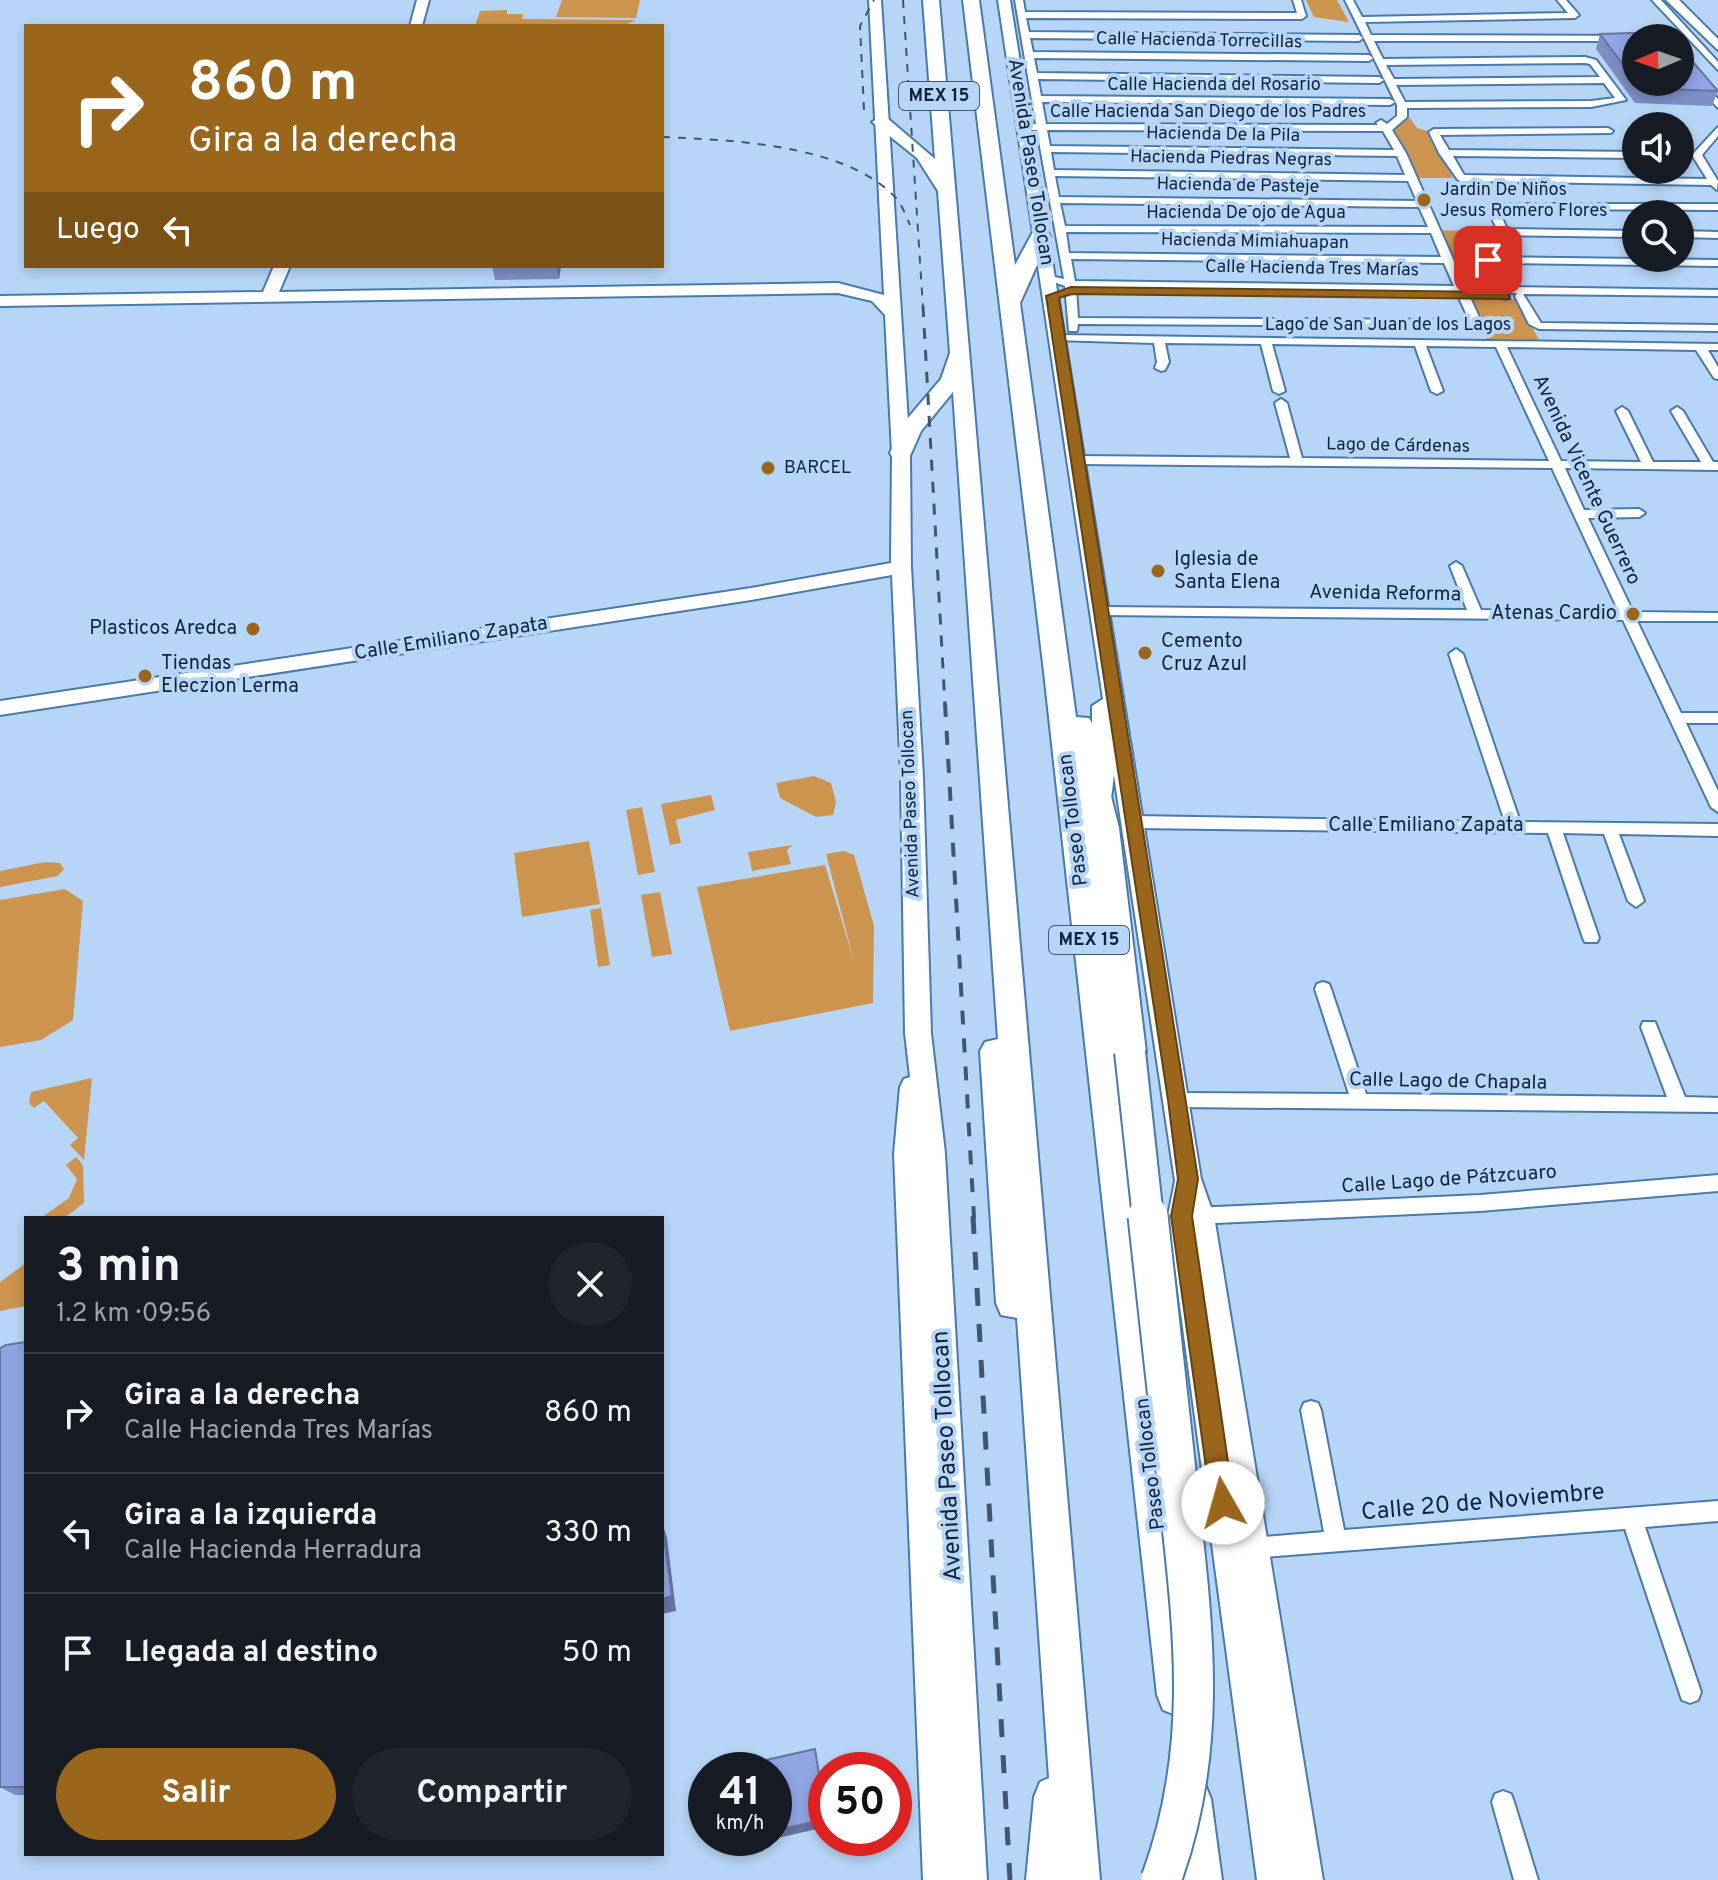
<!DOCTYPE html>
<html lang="es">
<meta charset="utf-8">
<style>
body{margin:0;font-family:Overpass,sans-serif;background:#20242c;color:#f1f3f6;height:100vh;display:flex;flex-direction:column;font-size:30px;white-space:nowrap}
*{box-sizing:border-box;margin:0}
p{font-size:26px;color:#9ea1a6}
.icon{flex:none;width:44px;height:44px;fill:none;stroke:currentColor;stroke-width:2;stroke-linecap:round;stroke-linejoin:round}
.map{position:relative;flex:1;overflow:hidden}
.details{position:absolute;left:24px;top:1216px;width:640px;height:640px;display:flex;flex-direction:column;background:#171b24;border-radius:0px;box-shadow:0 4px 12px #0003}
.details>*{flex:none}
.top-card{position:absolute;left:24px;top:24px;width:640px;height:244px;border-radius:0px;box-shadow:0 4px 12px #0003;background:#9a661c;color:#fff;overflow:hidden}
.needle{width:52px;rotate:268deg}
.buttons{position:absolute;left:1622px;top:24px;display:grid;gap:16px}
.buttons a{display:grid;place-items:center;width:72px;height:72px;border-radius:50%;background:#171b24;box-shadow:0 4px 12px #0003;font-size:40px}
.speed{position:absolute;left:688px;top:1752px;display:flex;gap:16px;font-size:40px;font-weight:700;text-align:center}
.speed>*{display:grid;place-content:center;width:104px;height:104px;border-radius:50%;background:#171b24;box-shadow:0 4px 12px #0003;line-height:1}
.speed small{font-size:20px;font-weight:400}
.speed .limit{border:12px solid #d22;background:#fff;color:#111}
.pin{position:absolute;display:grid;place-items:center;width:68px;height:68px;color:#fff;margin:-34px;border-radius:16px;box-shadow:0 4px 12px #0006}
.me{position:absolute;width:88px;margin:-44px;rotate:353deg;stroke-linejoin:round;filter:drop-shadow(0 0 6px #0008)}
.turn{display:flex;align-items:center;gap:28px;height:168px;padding:0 32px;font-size:36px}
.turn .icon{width:104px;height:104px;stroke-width:2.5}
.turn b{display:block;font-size:56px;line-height:68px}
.then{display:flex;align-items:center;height:76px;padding:0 32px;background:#0003;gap:16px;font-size:30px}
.round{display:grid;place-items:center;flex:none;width:84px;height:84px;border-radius:42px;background:#20242c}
.overview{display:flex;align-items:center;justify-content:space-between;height:136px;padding:0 32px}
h1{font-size:48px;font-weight:700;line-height:60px}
.cta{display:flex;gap:16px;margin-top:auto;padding:16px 32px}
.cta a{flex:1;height:92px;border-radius:48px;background:#9a661c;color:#fff;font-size:32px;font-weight:700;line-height:92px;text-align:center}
.cta a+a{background:#20242c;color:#f1f3f6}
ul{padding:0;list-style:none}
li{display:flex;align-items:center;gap:24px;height:120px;padding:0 32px;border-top:2px solid #363941}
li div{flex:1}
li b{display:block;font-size:30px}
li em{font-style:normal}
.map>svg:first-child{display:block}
.green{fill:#cc944e}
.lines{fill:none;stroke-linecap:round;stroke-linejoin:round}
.street-casing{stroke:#487aac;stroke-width:4}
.secondary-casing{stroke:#487aac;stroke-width:4}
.highway-casing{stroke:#487aac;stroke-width:4}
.street{fill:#fff;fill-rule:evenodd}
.secondary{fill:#fff;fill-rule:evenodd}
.highway{fill:#fff;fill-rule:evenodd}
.rail-far3{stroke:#40576f;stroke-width:2;stroke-dasharray:8 8;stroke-linecap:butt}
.rail-far2{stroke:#40576f;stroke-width:3;stroke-dasharray:11 11;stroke-linecap:butt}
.rail-far1{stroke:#40576f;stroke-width:4;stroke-dasharray:14 14;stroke-linecap:butt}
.rail{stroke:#40576f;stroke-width:5;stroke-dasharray:18 18;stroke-linecap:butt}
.highway-bridge-far1-casing{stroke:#487aac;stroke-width:34;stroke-linecap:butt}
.highway-bridge-casing{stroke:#487aac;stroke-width:43;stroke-linecap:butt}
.highway-bridge-far1{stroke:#fff;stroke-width:30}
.highway-bridge{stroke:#fff;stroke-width:39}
.wall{fill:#7d8ec5}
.shaded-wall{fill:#6674a0}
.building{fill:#91a5e5;stroke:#6674a0;stroke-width:2}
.route{fill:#9a661c;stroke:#644212;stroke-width:2}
.poi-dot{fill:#9a661c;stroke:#b7d6f7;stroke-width:3}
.labels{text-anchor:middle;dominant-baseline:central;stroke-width:8;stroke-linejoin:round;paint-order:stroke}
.far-street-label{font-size:18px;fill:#102439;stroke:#b7d6f7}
.shield{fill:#b7d6f7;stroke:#425972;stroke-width:2}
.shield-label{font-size:18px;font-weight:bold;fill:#102439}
.far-poi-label{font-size:18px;fill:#102439;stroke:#b7d6f7;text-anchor:start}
.street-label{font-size:20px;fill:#102439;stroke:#b7d6f7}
.poi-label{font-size:20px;fill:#102439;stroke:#b7d6f7;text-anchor:start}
.near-street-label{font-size:24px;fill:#102439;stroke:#b7d6f7}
</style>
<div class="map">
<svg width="1718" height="1880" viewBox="0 0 1718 1880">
<rect width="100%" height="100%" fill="#b7d6f7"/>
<path class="green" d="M562 0H640L636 18 556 17Z
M1306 0H1337L1349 22 1314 17Z
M507 10V14H523L522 19 636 20 623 26H475L480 11Z
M1410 118 1417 128 1430 132 1453 178H1417L1393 127Z
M1435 230 1471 231 1496 289 1461 288Z
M1467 299H1517L1539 340H1487Z
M814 776 831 783 836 802 833 815 816 817 780 798 776 783Z
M711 795 715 810 676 820 681 843 670 845 661 804Z
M642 807 655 872 638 875 626 810Z
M589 841 600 904 522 917 514 853Z
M793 845 787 850 791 864 752 871 748 852Z
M844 851 854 855 874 926 873 1003 730 1031 697 887 825 865 854 961 826 854Z
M45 862 60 863 64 869 58 876 0 887V871Z
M65 889 83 901 73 1020 41 1040 0 1047V900Z
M660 892 672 954 652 957 641 895Z
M601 908 610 965 598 967 590 910Z
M92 1078 84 1160 70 1145 78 1138 44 1101 34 1108 29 1103 31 1092Z
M76 1157 83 1165 84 1203 64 1218H41L69 1198 77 1179 66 1165Z
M26 1263V1306L0 1311V1282Z"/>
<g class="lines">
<g class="street-casing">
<path id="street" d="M1015 0H1023L1025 12 1297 13 1293 0H1301L1306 16 1302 19 1026 18 1029 32 1359 35 1363 38 1359 41 1030 38 1033 52 1369 55 1373 58 1369 61 1034 58 1037 73 1379 77 1384 80 1379 83 1038 79 1041 96 1390 99 1395 102 1390 105 1042 102 1046 124 1378 125 1376 123 1381 120 1387 124 1397 116V105L1345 0H1353L1362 17 1568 13 1557 0H1566L1579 15 1575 18 1365 22 1371 35 1655 36 1656 38H1636V41H1374L1383 59 1585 57 1596 60 1626 100 1591 107 1407 108V117L1392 130 1406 153 1465 286 1496 287 1487 263 1483 260 1485 258 1475 232 1480 229H1497L1488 210 1496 204H1718V210L1502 209 1499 211 1507 229 1636 231V237L1486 235 1495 257 1718 260V266L1498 263 1507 287 1718 290V296L1523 294 1541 323 1718 325V331L1539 329 1529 324 1515 296 1517 293H1509V298L1505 299 1498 293H1468L1485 330 1483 332H1475L1472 326 1078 324 1077 331H1069L1065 286 1045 279 1050 276 1064 279 1037 130H1024L1019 127 1024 124H1036ZM1585 63 1590 64 1600 77 1394 79 1386 65ZM1604 83 1615 98 1591 101 1405 102 1396 85ZM1047 130 1383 131 1394 150 1050 146ZM1051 152 1397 156 1405 175 1054 170ZM1055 176 1408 181 1417 201 1059 197ZM1060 203 1419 207 1428 227 1065 226ZM1066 232 1431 233 1441 257 1069 253ZM1071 259 1444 263 1454 286 1075 281ZM1076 287 1457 293 1469 320 1078 318Z
M1652 0H1661L1718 62V70Z
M1680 59 1718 99V108L1680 67Z
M1718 127V136L1702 155 1718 181 1717 190 1711 185 1461 181 1458 180 1439 153 1429 132 1434 129 1608 128 1613 131 1611 133 1440 135 1449 150 1636 152V158L1453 156 1464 175 1707 179 1692 155Z
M1680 231 1718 232V238L1680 237Z
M1058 335 1718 344V350H1708L1718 367V379L1714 378 1696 350 1507 347 1561 461 1641 462 1616 411 1622 407 1628 411 1653 462H1701L1671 411 1677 407 1683 411 1713 462H1718V470L1565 468 1584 510 1639 509 1645 513 1639 517 1588 518 1633 612 1718 613V621H1637L1681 713H1718V723H1686L1718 791V812L1711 807 1623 620 1100 615 1093 611 1100 607 1467 610 1450 566 1456 562 1462 566 1481 610 1619 612 1552 468 1078 464 1072 460 1078 456 1290 458 1275 403 1281 399 1287 403 1302 458 1549 461 1496 347 1426 346 1443 391 1437 394 1431 391 1415 346 1272 344 1285 391 1279 394 1273 391 1261 344 1165 343 1169 362 1165 370 1161 371 1155 368 1157 362 1154 343 1054 340V336Z
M1456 649 1463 654 1520 822 1718 824V836L1619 834 1644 901 1636 907 1628 901 1604 834 1563 833 1599 938 1597 942H1585L1583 938 1548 833 1134 828 1126 822 1134 816 1505 822 1449 654Z
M1323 982 1329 984 1331 989 1366 1094 1667 1097 1641 1027 1643 1022H1655L1685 1097 1718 1098V1112L1177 1107 1171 1105 1168 1100 1171 1095 1177 1093 1349 1094 1315 989 1317 984Z
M1718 1175V1191L1480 1211 1193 1224 1187 1222 1184 1216 1187 1210 1193 1208 1480 1195Z
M1311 1401 1318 1403 1321 1410 1344 1530 1718 1501V1521L1645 1527 1701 1692 1698 1700 1690 1703 1682 1700 1625 1529 1252 1558 1245 1555 1242 1548 1245 1541 1252 1538 1324 1532 1301 1410 1304 1403Z
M1503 1791 1511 1794 1514 1802 1538 1880H1514L1492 1802 1495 1794Z"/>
</g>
<g class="secondary-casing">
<path id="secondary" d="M417 0H429L422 26H410Z
M869 0H881L910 453 911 567 923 777 931 1033 945 1153 987 1880H923L894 1154 900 1087 904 1079 910 1077 905 1033 901 777 892 575 751 600 0 715V701L751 588 891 563 892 453 885 315 872 301 838 293 0 306V296L263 292 274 266H290L279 292 838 283 884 295Z
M998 0H1010L1201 1179 1214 1216 1323 1880H1257L1168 1216 1175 1181 1114 775 1111 799 1103 801 1092 793V706L1103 699Z
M1666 0H1679L1718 39V50Z"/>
</g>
<g class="highway-casing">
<path id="highway" d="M923 0H939L1100 1880H1026L1034 1797 1040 1782 1049 1778 1017 1318 1001 1315 996 1303 980 1051 985 1042 998 1039 953 392 921 431 909 458H893L890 453 902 425 941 379 950 353 938 191 917 158 872 122 881 117 887 118 935 159Z
M963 0H979L1015 265 1033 232H1047L1050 236 1020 303 1076 717 1089 718 1093 725 1119 828 1146 1052 1141 1061 1130 1065 1119 1061 1199 1695 1193 1710 1178 1716 1163 1710 1157 1695 1044 672Z
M1190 1778 1205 1784 1211 1799 1222 1880H1178L1169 1799 1175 1784Z"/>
</g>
<use href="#street" class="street"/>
<use href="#secondary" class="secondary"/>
<use href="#highway" class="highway"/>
<path class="rail-far3" d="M903 0 923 308
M864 110 860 26 874 0
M662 137C731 140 846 144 896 198 902 205 906 216 910 225"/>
<path class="rail-far2" d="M923 306 945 705"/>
<path class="rail-far1" d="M945 703 974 1218"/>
<path class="rail" d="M973 1216 1010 1880"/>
<g class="highway-bridge-far1-casing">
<path id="highway-bridge-far1" d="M1130 1052 1148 1218"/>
</g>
<g class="highway-bridge-casing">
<path id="highway-bridge" d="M1148 1216C1158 1307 1168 1398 1178 1489 1193 1626 1210 1747 1161 1880"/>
</g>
<use href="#highway-bridge-far1" class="highway-bridge-far1"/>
<use href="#highway-bridge" class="highway-bridge"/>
</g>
<path class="wall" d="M1600 34 1718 91 1712 106 1635 103 1596 49Z
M492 266H561L559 279 495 280Z
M26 1342V1795H15L0 1787Z"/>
<path class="shaded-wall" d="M557 266H561L559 279Z
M662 1522 667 1538 676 1611 662 1614Z
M826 1819V1827L760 1842 759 1838H774V1831Z"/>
<path class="building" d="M1667 32 1672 38H1636V82L1600 34Z
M1680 47 1718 91 1640 88 1636 82H1680Z
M26 1342V1787H0V1348L6 1345Z
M662 1522 672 1596 662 1599Z
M815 1749 826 1819 774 1831V1770H749L748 1764Z"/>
<path class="route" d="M1488 256 1494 260 1510 299 1072 294 1059 298 1198 1179 1192 1216 1234 1503 1231 1511 1223 1515 1214 1511 1211 1503 1171 1216 1178 1179 1168 1100 1046 296 1071 287 1497 292 1482 260Z"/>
<g class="poi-dot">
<circle cx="1424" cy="200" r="8"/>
<circle cx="768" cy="468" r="8"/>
<circle cx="1158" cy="571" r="8"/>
<circle cx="1633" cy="614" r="8"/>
<circle cx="253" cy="629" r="8"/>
<circle cx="1145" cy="653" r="8"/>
<circle cx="145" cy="676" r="8"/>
</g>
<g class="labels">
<g class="far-street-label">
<text transform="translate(1199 41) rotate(1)">Calle Hacienda Torrecillas</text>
<text x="1214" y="85">Calle Hacienda del Rosario</text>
<text x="1208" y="112">Calle Hacienda San Diego de los Padres</text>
<text transform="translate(1223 135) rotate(1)">Hacienda De la Pila</text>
<text transform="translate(1231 159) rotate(1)">Hacienda Piedras Negras</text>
<text transform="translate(1238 186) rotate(1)">Hacienda de Pasteje</text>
<text x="1246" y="213">Hacienda De ojo de Agua</text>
<text transform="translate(1255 242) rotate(1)">Hacienda Mimiahuapan</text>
<text transform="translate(1312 269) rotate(1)">Calle Hacienda Tres Marías</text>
<text x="1388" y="325">Lago de San Juan de los Lagos</text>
<text transform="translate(1398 446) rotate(1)">Lago de Cárdenas</text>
<text transform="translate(911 804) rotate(-92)">Avenida Paseo Tollocan</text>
</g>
<g class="shield">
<rect x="899" y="82" width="80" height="28" rx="6"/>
<rect x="1049" y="926" width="80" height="28" rx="6"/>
</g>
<g class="shield-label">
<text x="939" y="96">MEX 15</text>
<text x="1089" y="940">MEX 15</text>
</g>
<g class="far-poi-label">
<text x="1440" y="190">Jardin De Niños<tspan x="1440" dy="21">Jesus Romero Flores</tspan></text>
<text x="784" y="468">BARCEL</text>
</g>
<g class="street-label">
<text transform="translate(1030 162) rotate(81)">Avenida Paseo Tollocan</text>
<text transform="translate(1586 480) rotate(65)">Avenida Vicente Guerrero</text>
<text transform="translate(1385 594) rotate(1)">Avenida Reforma</text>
<text transform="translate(451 639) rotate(-9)">Calle Emiliano Zapata</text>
<text transform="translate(1074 820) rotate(-97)">Paseo Tollocan</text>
<text x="1426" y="826">Calle Emiliano Zapata</text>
<text transform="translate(1448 1082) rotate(1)">Calle Lago de Chapala</text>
<text transform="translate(1449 1180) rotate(-4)">Calle Lago de Pátzcuaro</text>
<text transform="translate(1151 1464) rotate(-97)">Paseo Tollocan</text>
</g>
<g class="poi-label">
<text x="1174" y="560">Iglesia de<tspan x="1174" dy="23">Santa Elena</tspan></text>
<text x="1617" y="614" text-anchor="end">Atenas Cardio</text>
<text x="237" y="629" text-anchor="end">Plasticos Aredca</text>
<text x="1161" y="642">Cemento<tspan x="1161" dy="23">Cruz Azul</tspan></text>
<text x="161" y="664">Tiendas<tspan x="161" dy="23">Eleczion Lerma</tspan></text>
</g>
<g class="near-street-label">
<text transform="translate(948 1456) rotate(-93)">Avenida Paseo Tollocan</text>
<text transform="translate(1483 1503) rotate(-5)">Calle 20 de Noviembre</text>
</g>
</g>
</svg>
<div class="buttons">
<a><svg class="needle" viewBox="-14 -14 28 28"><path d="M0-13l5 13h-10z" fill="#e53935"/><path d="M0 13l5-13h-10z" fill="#9ea1a6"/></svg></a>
<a><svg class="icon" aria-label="sound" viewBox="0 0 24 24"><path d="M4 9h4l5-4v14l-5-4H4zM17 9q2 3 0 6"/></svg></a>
<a><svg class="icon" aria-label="search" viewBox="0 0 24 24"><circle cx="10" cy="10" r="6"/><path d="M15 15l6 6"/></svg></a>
</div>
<div class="speed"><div>41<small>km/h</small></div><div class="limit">50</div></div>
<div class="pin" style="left:1488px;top:260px;background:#d93025"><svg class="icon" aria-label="arrive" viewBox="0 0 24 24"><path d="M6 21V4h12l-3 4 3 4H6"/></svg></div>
<svg class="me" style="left:1223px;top:1503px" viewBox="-20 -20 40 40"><circle r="19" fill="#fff"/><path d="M0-13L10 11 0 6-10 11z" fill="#9a661c"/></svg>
<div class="top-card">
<div class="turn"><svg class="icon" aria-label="right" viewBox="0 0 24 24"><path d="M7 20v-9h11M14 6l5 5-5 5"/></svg><div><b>860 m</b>Gira a la derecha</div></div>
<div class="then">Luego<svg class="icon" aria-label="left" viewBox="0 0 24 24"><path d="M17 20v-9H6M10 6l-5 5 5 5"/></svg></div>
</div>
<section class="details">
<div class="overview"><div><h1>3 min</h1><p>1.2 km · 09:56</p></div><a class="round"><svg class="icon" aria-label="close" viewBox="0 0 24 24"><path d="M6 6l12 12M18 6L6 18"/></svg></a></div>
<ul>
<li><svg class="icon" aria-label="right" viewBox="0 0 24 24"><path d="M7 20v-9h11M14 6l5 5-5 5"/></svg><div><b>Gira a la derecha</b><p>Calle Hacienda Tres Marías</p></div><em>860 m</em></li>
<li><svg class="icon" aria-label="left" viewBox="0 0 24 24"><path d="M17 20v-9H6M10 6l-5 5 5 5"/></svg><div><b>Gira a la izquierda</b><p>Calle Hacienda Herradura</p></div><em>330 m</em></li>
<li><svg class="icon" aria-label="arrive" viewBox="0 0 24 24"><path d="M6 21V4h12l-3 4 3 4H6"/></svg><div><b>Llegada al destino</b></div><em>50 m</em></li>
</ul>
<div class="cta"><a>Salir</a><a>Compartir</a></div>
</section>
</div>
